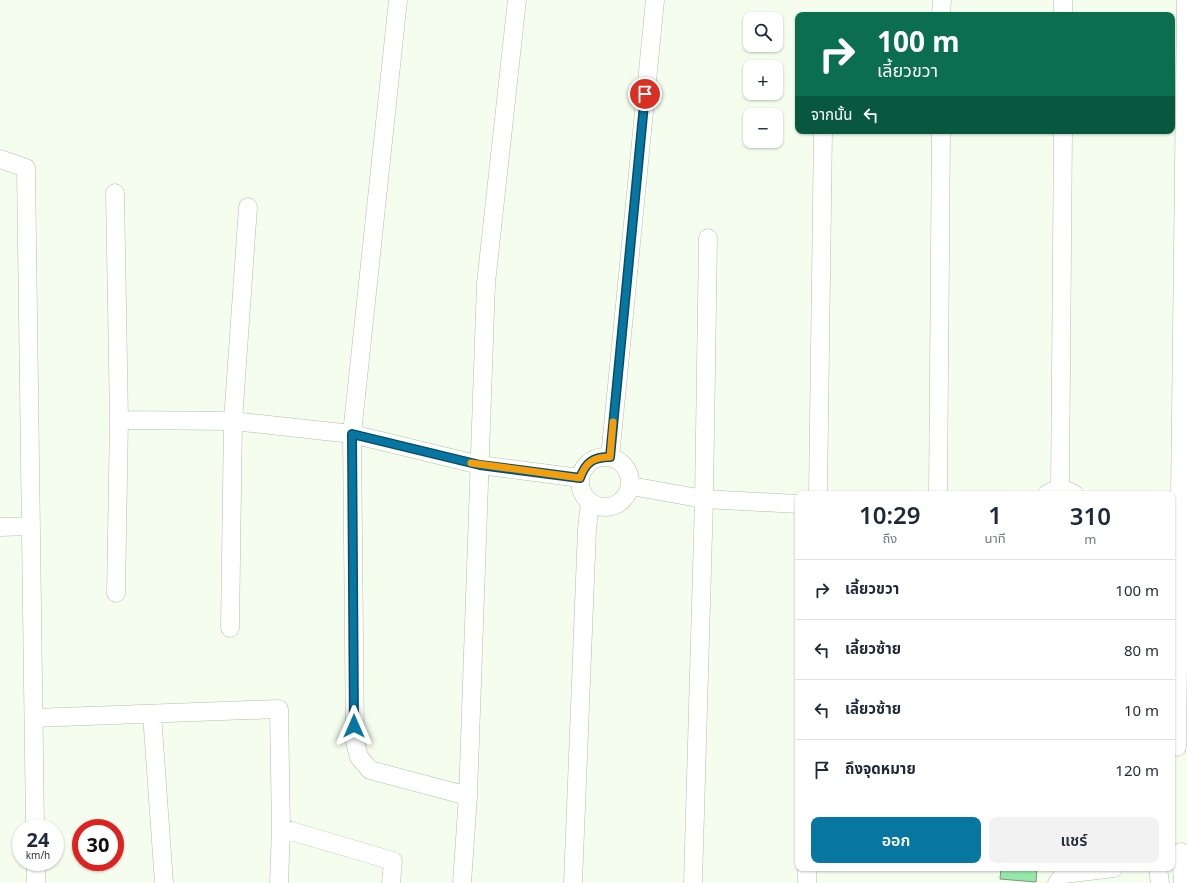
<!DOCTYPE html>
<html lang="th">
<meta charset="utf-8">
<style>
body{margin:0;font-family:"Noto Sans","Noto Sans Thai",sans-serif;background:#f2f2f3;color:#1f2937;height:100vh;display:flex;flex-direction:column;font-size:15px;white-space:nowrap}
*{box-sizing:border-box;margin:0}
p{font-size:13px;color:#747a83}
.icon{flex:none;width:22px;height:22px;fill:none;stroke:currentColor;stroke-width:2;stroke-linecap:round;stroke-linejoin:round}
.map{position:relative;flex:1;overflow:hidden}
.side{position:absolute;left:795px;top:491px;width:380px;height:380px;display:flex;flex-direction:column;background:#fff;border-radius:8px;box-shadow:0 1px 3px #0004}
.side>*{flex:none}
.hud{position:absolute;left:795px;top:12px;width:380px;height:122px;border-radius:8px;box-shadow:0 1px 3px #0004;background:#0b6e4f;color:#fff;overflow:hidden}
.controls{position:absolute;left:743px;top:12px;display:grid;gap:8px}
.controls a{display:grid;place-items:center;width:40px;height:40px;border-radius:8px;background:#fff;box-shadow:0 1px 3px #0004;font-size:20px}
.speed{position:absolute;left:12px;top:819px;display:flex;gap:8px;font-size:20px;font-weight:700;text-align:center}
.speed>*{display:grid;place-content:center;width:52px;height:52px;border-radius:50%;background:#fff;box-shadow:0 1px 3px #0004;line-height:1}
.speed small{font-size:10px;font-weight:400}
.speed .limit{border:6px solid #d22;background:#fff;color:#111}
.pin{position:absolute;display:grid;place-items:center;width:34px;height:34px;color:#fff;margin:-17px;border:2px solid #fff;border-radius:50%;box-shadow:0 1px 4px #0007}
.me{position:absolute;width:44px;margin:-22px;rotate:0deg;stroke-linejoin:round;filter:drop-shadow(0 0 3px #0008)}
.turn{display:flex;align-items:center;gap:14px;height:84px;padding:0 16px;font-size:18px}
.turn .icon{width:52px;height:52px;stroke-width:2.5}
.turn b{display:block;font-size:28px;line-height:34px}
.then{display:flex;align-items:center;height:38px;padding:0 16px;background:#0003;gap:8px;font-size:15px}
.eta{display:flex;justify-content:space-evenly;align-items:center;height:68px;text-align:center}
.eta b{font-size:24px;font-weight:600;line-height:28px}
.button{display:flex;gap:8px;margin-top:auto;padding:8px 16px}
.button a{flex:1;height:46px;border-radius:8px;background:#0777a1;color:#fff;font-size:16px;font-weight:600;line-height:46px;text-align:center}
.button a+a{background:#f2f2f3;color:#1f2937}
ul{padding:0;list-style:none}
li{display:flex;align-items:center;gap:12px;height:60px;padding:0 16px;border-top:1px solid #e0e1e3}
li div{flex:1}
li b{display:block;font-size:15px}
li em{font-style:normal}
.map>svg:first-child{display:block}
.building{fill:#96e8aa;stroke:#7c9480}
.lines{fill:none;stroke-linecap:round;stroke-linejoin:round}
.street-casing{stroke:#b2c0a5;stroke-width:19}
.street{stroke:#fff;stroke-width:18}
.route-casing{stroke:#054d69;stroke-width:10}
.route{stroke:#0777a1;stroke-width:7}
.slow{stroke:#f59e0b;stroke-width:7}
</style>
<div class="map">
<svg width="1187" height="883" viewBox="0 0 1187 883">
<rect width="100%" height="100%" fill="#f5feee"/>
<path class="building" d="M1001 868H1037L1036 882 1000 879Z"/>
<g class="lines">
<g class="street-casing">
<path id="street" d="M398 0 352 434 355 742 359 757 370 770 468 796
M941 15 942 0
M1063 15V0
M0 159 26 168 35 828
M115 193 119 420 116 593
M119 420 233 421 352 434 480 465 580 478
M580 482a25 25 0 1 1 50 0a25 25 0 1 1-50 0Z
M610 457 655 0
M631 486 704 499 798 504
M1060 489 1063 131
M818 494 823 131
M938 494 941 131
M1047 494C1057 488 1064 488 1074 494
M0 527 31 526
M230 628 233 421 248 207
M152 714 164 883
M34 718 279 709 281 828 279 883
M1177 747 1186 0
M281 828 393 861 391 883
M1181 852 1183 883
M36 862V883
M1158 868 1160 883
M462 883 468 796 486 283 517 0
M573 883 587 529 590 502
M693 883 704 499 708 238
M807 883V868
M1057 883 1064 874 1114 868"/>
</g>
<use href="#street" class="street"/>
</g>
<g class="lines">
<g class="route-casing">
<path id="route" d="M354 726 352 434 480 465 580 478C586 462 593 457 610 457L645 94"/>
</g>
<use href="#route" class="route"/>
<path class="slow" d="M471 463 580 478C586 462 593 457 610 457L613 422"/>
</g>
</svg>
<div class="controls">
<a><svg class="icon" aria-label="search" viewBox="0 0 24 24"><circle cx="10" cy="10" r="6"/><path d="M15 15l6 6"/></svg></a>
<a>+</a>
<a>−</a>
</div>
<div class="speed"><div>24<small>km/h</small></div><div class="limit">30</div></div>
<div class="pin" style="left:645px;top:94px;background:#d93025"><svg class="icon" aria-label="arrive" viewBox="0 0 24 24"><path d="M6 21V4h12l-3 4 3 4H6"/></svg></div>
<svg class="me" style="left:354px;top:726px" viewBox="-20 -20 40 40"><path d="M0-17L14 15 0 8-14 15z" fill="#0777a1" stroke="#fff" stroke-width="4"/></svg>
<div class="hud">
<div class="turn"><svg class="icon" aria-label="right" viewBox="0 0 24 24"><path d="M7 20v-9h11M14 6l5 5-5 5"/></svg><div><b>100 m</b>เลี้ยวขวา</div></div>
<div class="then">จากนั้น<svg class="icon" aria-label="left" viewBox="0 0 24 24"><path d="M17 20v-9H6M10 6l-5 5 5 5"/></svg></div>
</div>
<section class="side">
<div class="eta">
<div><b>10:29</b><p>ถึง</p></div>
<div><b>1</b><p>นาที</p></div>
<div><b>310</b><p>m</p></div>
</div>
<ul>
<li><svg class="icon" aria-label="right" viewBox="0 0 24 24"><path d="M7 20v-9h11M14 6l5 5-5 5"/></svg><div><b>เลี้ยวขวา</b></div><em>100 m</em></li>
<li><svg class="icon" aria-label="left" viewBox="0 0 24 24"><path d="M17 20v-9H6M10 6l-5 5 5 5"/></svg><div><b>เลี้ยวซ้าย</b></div><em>80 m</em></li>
<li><svg class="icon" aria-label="left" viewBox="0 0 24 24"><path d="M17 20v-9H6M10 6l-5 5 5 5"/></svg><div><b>เลี้ยวซ้าย</b></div><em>10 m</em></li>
<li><svg class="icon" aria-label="arrive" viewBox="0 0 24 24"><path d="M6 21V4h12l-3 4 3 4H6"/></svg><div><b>ถึงจุดหมาย</b></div><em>120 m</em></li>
</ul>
<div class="button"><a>ออก</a><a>แชร์</a></div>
</section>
</div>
